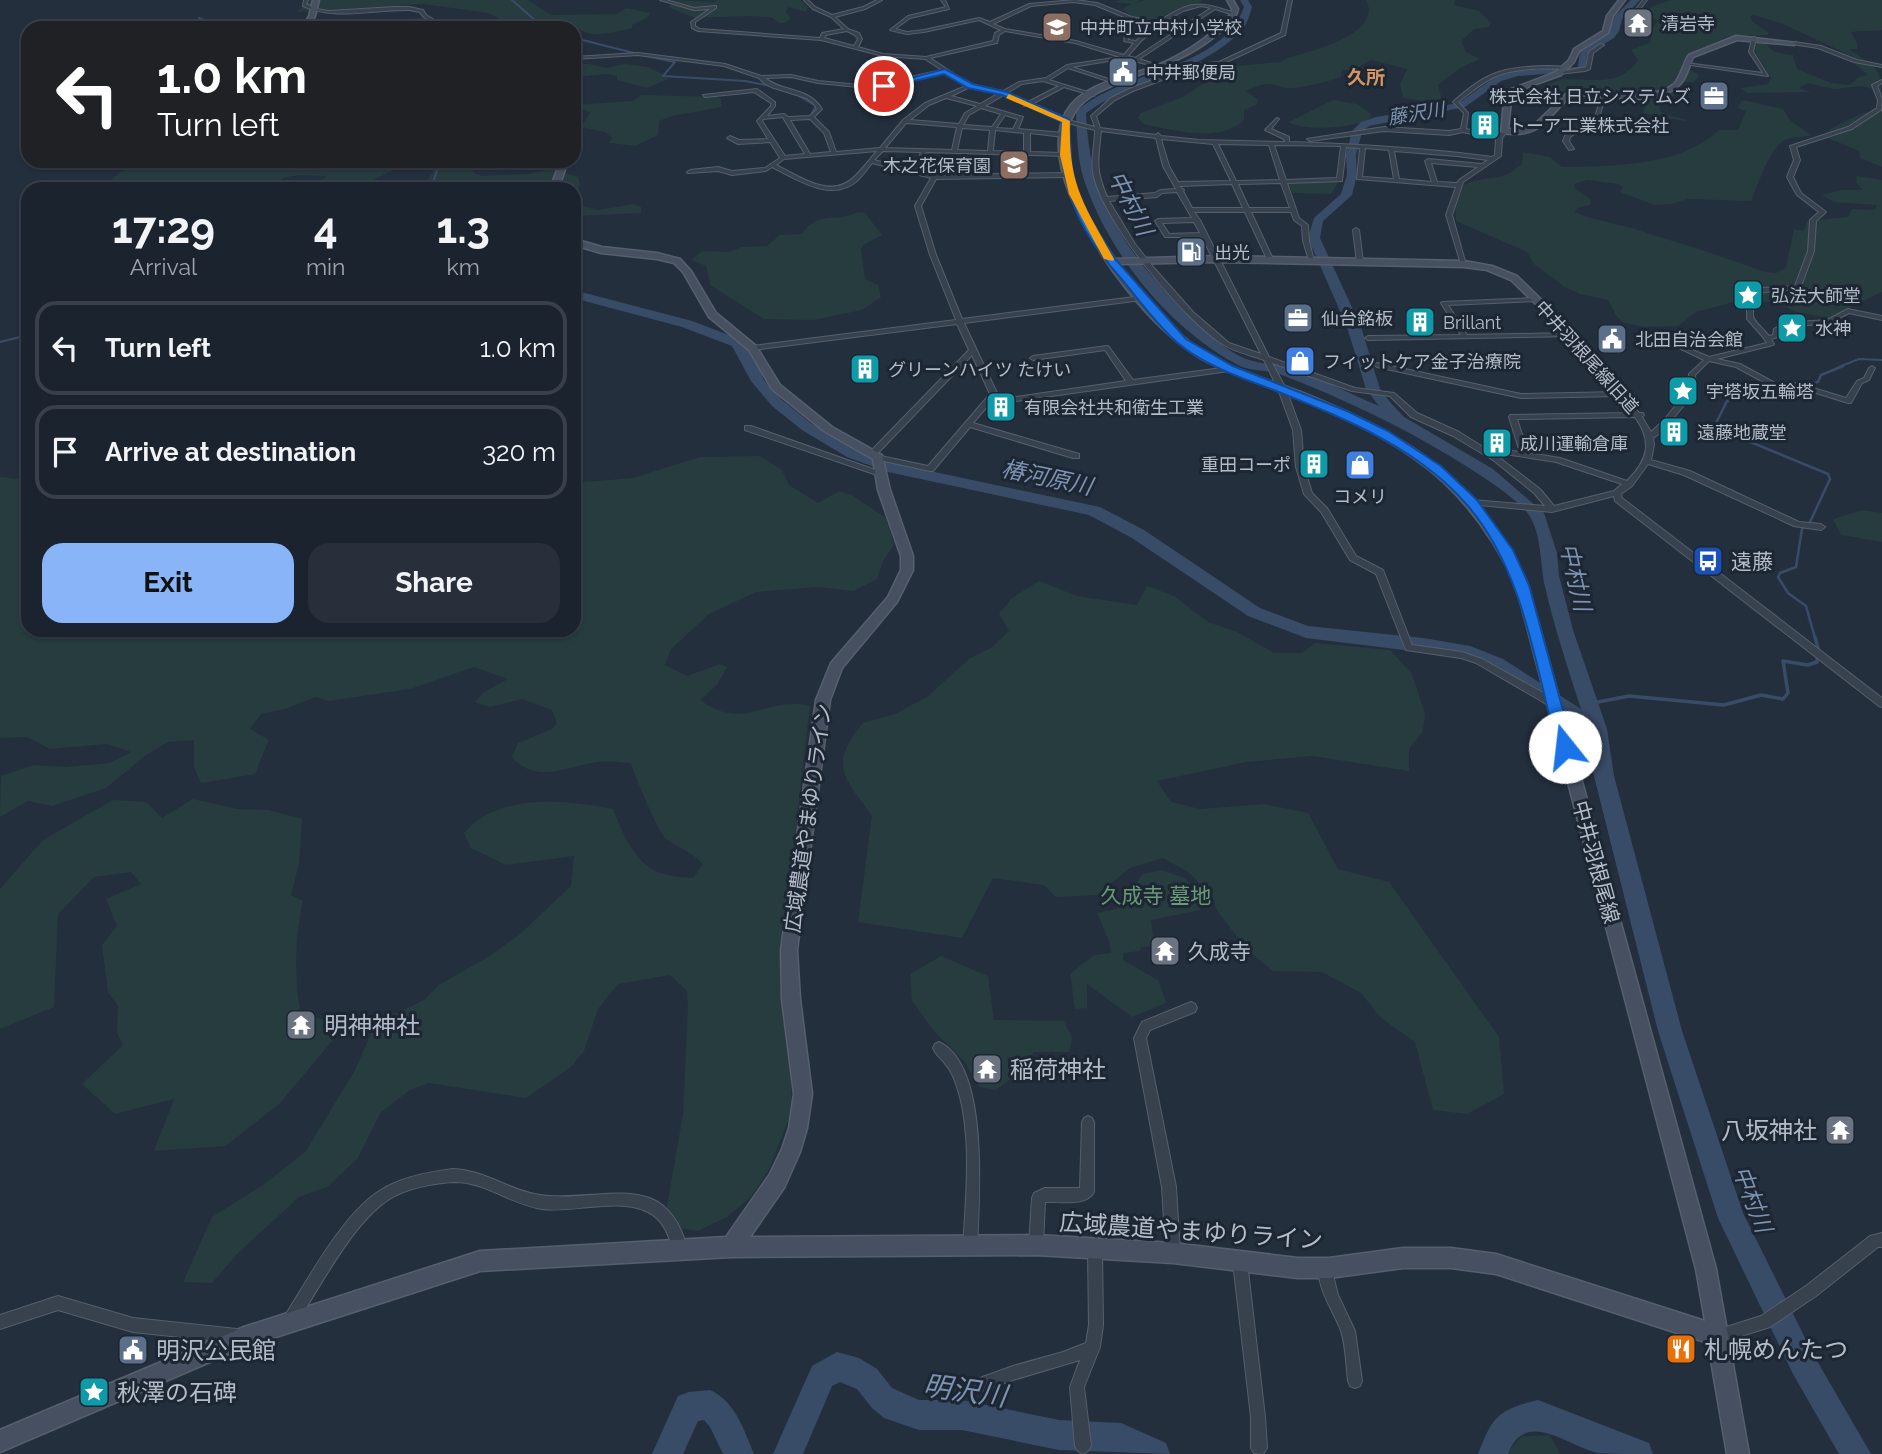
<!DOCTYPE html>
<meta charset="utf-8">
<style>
body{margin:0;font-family:Raleway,"Noto Sans JP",sans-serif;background:#282f3a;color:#f1f3f6;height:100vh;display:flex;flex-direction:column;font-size:26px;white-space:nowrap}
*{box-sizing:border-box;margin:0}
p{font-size:23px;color:#a0a4aa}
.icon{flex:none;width:38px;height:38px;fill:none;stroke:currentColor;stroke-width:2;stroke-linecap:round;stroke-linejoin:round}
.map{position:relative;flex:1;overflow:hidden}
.side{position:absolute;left:21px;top:182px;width:560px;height:455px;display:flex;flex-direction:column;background:#1b232e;border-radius:21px;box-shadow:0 2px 5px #0004,0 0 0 2px #39404a}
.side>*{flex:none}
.top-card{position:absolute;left:21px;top:21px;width:560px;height:147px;border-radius:21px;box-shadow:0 2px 5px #0004,0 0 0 2px #39404a;background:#202124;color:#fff;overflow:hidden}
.pin{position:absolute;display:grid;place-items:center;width:60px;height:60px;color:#fff;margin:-30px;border:4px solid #fff;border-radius:50%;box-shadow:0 2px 7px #0007}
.me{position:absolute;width:77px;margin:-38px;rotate:344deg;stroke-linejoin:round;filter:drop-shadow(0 0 5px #0008)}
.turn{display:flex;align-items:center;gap:24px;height:147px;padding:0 21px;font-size:32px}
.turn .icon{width:91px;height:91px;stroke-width:2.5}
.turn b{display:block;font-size:49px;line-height:60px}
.eta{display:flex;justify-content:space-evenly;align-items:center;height:119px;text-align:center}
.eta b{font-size:42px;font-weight:700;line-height:49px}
.primary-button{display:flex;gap:14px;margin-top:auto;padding:14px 21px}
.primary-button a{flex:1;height:80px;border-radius:21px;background:#8ab4f8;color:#111;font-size:28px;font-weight:700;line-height:80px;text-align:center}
.primary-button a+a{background:#282f3a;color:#f1f3f6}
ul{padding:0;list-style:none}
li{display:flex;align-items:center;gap:21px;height:94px;margin:0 14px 10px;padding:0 7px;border:4px solid #39404a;border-radius:21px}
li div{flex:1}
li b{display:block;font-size:26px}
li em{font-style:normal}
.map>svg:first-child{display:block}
.green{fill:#263c3f}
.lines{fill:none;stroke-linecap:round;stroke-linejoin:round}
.stream-far2{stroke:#394c67;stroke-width:2}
.stream-far1{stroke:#394c67;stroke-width:2.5}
.stream{stroke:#394c67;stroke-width:3.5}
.river{fill:#394c67;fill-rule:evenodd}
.street-casing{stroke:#565f6c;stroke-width:2}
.secondary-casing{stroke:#565f6c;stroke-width:3}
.street{fill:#38414e;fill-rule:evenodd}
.secondary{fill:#465061;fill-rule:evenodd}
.route{fill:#1a73e8;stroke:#114b97;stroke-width:2}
.slow{fill:#f59e0b}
.labels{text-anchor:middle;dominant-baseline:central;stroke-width:6;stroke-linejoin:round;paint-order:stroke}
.far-poi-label{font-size:18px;fill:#b4bcc9;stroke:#1d2633;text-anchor:start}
.far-street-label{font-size:18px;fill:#b4bcc9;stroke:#1d2633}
.far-neighbourhood-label{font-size:19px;font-weight:bold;fill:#d59563;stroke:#1d2633}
.far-water-label{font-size:19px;font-style:italic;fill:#7c92b1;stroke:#1d2633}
.poi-label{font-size:21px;fill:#b4bcc9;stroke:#1d2633;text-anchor:start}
.street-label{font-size:21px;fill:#b4bcc9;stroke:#1d2633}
.park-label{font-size:21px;fill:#6b9a76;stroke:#1d2633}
.water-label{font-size:23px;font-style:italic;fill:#7c92b1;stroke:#1d2633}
.near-poi-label{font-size:24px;fill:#b4bcc9;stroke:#1d2633;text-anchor:start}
.near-street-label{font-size:24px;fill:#b4bcc9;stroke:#1d2633}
.near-water-label{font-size:28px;font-style:italic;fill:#7c92b1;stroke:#1d2633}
</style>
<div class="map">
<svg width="1882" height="1454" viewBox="0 0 1882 1454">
<rect width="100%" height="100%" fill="#242f3e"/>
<path class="green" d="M309 0H528L551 15 617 14 626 8 650 13 647 18 632 25V28C620 31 605 35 592 34 578 32 570 19 556 24L561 28H496L498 18 488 13 423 4 297 12Z
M670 0 715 2 718 0H801L808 7 806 12 788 7 786 12 791 18 785 23H779L771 17 748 16 695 18 668 7 674 2Z
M1121 0H1140L1136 3 1144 0H1204C1174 14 1152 32 1122 9L1132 4 1114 2Z
M1366 0H1455L1454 5 1479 11 1491 23 1489 27 1474 29 1461 41 1466 52 1480 59 1460 68 1438 85 1443 104 1403 98 1400 84 1407 69 1371 60 1353 70H1342L1341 77C1329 81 1303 88 1291 88 1283 89 1276 84 1268 84 1261 84 1253 88 1246 91L1258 100 1256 105 1244 110V120C1218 144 1175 130 1143 124L1138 118 1141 113 1183 97 1219 73 1236 66 1282 62 1285 59C1308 52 1384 35 1366 0Z
M1671 0H1882V30L1851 32 1857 43V49H1849C1877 69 1882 67 1882 104L1879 91 1862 86 1834 89 1807 83 1799 88 1811 92 1747 93 1740 88 1768 84 1771 78 1756 54 1755 46 1758 42 1765 43 1774 52 1793 55 1797 69 1831 83 1850 85 1859 77 1868 75 1850 60H1860L1783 24 1754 15 1750 16 1753 22 1769 33 1767 35 1727 37 1687 57 1681 66 1699 75 1694 82H1684L1677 90 1680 93 1662 101 1659 109 1662 113 1687 120 1684 121 1643 113 1649 98 1640 94 1575 89 1560 92 1550 91 1543 86C1550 84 1557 80 1565 79 1592 79 1620 87 1638 60L1631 50 1650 43 1653 27 1658 21 1649 16 1647 11 1653 6Z
M418 18 437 19 450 26 354 28C366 15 399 21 418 18Z
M574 64H589L606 68 625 64 648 67 667 76 668 79 647 88 617 80V76L608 74 574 77Z
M641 95 717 97 721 99 722 107 672 116 659 121 658 135 635 146 609 143 612 138 605 132 581 127 590 113 575 105 633 101Z
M1333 100 1357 104 1371 114 1370 118C1357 128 1303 132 1289 122Z
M1742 100 1783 109 1791 121 1811 135C1802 138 1791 136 1783 141 1769 150 1758 185 1751 201L1688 199 1671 204 1655 205 1620 192 1623 187 1618 184 1587 180 1574 184 1575 188 1591 200 1590 205 1580 207 1574 212C1595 221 1619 224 1641 231 1683 244 1724 257 1765 272L1776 273 1786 268 1794 229 1804 231 1807 221 1848 217 1852 209 1875 210 1877 205 1834 202 1822 195 1841 190H1863L1856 183 1857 176 1882 180V292L1828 318 1793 311 1777 302 1737 301 1696 312 1678 326 1645 327 1624 323 1617 317 1608 300 1580 294 1565 287 1534 264 1527 252 1456 221C1451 175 1472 183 1503 176 1510 174 1516 168 1522 164L1523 152 1550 157 1562 167C1613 166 1680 167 1719 130H1738L1746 111 1737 108Z
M1882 105V167L1860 158 1859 151 1823 136C1830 126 1869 110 1881 108Z
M186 161H390L397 163 396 168C370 185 340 189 310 189L327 176 299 175 283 178 267 189H146L112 179 121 171 129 169Z
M438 161H493L476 167 472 172 482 176 529 174 551 169 578 177 580 185 574 192V189H421L433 172 431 165Z
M1288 182H1338L1331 194 1293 193Z
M574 199 576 205 599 210 633 204 641 207V213L574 216Z
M858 212 865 213 882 235 863 245 861 249 865 279 878 285 881 297 862 310 813 320 764 319 710 285 706 266 691 260 702 251 728 252 742 247 767 246 780 235 802 234C819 209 835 224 858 212Z
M760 456 782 470 789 485 818 503 839 491 852 495 886 518 894 545 883 561 877 579 853 591 818 587 756 592 709 614 671 649 665 665 687 676 720 664 727 667 717 685 700 700C745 733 766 695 810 706L785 918 792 1111 769 1169 752 1196 727 1217 698 1231 678 1228 667 1207 683 1114 688 1007 687 991 670 975 618 984 598 1009 584 1051 571 1067 526 1098 429 1083 410 1090 381 1112 357 1159 327 1187 299 1197 237 1254 212 1283 183 1282 212 1217 266 1183 306 1151 355 1070 375 1024 424 1000 439 985 488 957 520 934 571 886 574 856 506 865 471 848 464 833C499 792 566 800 613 809 620 827 632 856 649 867 661 876 679 877 693 878L703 864C689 850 680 849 666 839 659 834 634 774 631 763 621 763 609 760 598 762 568 766 536 785 512 757L518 743 552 729 557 723 552 710 522 699 490 707 475 702 484 692 508 679 474 667 410 689 328 701 316 697 285 709 261 714 250 729 269 740 255 774 201 783 194 767V740L168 742 146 755 106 788 52 806 28 801 0 817 1 776 34 765 65 767 110 763 131 752 107 744 50 749 27 737 0 738V477L28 480V630H574V483L633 478 700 457Z
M1862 510 1882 513V542L1841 535 1833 519Z
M1039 581 1077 596 1137 605 1147 586 1174 596 1208 622 1237 632 1274 653H1302L1315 643 1390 650 1412 674 1425 714 1423 731 1409 749V771L1313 756 1246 762 1157 781 1171 802 1200 809 1264 804 1308 813 1338 869 1389 882 1499 1037 1504 1094 1467 1114 1433 1110 1415 1042 1381 1018 1361 993 1322 972 1273 971 1247 950 1217 910 1212 895 1188 872 1163 858 1130 868 1097 895 1056 897 1044 885 993 878 962 938 858 922 872 816C845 778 827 766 863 723L895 714 927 697 969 659 991 648 1009 631 999 614 1012 598Z
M193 799 237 809 268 810 302 819 299 863 291 895 303 901C295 939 294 972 300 1011L343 1028 280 1103 226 1146 154 1151 174 1099 115 1114 82 1084 123 1045 117 1033 118 1006 108 992 102 945 117 926 106 899 141 884 131 872 94 877 58 914 54 1007 0 1029V889L43 840 113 800 146 802 162 818Z
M1161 870 1185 878 1199 894 1200 910 1151 920 1154 946 1141 947 1140 951 1123 953V960L1159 981 1166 1003 1132 1017 1087 984V1008L1075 1009 1070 974 1094 955 1111 953 1109 941 1097 913 1116 909 1143 874Z
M941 956 988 976 994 1020 1064 1021 1072 1038 1069 1052H1034L1006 1083 995 1090 979 1087 965 1062 934 1031 912 1001 910 974Z
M1550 1435 1560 1454H1506L1522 1436Z"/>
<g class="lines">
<path class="stream-far2" d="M512 0 544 28
M199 18 224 28
M574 38C608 46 641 56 675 62L663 76 745 81 771 86
M794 93 816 106 812 113
M431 189 437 170 433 161
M0 342 28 335
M1839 367 1859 359 1882 360"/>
<path class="stream-far1" d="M1815 638 1806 606 1788 593 1778 577 1780 573 1796 567 1802 529 1810 522 1830 479 1828 474 1714 427 1727 401 1769 395 1818 382 1821 375 1843 366"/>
<path class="stream" d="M1588 704 1629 696 1724 705 1761 695 1783 699 1788 693 1783 661 1808 665 1817 662 1818 648 1815 637"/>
<path class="river" d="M1240 0H1248L1252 7C1250 13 1248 22 1244 27 1215 64 1144 83 1101 103L1086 113C1089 199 1126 253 1185 312 1201 328 1227 353 1249 360 1260 364 1273 363 1285 367 1317 376 1348 393 1379 406L1366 389 1347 327 1308 238 1314 218 1341 194 1347 175 1346 155 1352 131 1361 122 1376 117 1459 103 1495 77 1514 71 1578 67 1580 51 1608 34 1615 16 1631 0H1640L1622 19 1619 31 1614 38 1587 54 1585 71 1518 76 1501 81 1465 107 1369 126 1362 132 1356 155 1357 175 1352 195 1323 221 1320 238 1361 327 1380 389 1390 402 1404 417 1493 469 1544 513 1557 553 1559 576 1573 630 1607 729 1614 776 1682 1031 1743 1213 1813 1354 1871 1454H1839L1793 1374 1718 1218 1658 1031 1594 776 1588 733 1491 669 1461 657 1306 638 1248 616 1132 538 1089 515 888 472 847 457 802 430 772 406 751 381 732 346 682 327 581 300 574 301V293L581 292 692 321 742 340 751 351 764 380 782 400 812 424 857 451 892 463 1100 507 1144 530 1260 608 1308 626 1423 638 1470 646 1503 659 1581 709C1568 669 1555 629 1545 587 1540 565 1542 535 1529 515 1518 498 1471 469 1453 458 1399 425 1341 398 1282 375 1268 369 1249 372 1236 364 1168 327 1109 254 1084 180 1077 158 1077 135 1076 112 1122 69 1220 72 1244 7Z
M837 1352 859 1358 877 1369 892 1388 919 1400H962L1059 1420 1121 1423 1166 1443 1170 1454 1059 1450 962 1430H919L884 1418 872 1408 857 1389 840 1382 832 1386 803 1454H773L812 1366Z
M710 1390C735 1401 744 1430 754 1454H723L710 1427 704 1420 698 1421 683 1454H652L678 1396 689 1392Z
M1538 1400 1649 1443 1653 1454C1636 1454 1614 1454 1598 1453 1567 1446 1525 1408 1508 1454H1478C1493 1416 1497 1410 1538 1400Z"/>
<g class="street-casing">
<path id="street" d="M304 0H308L306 4 316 9 329 11 394 7H409L423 10 426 15 448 28C439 28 424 20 420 12L409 10C374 9 336 21 303 6Z
M660 0H666L694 8 716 6V8L695 22V26L700 29 820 38 822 33 844 29 831 17 813 9 804 0H808L815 7 832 15 863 7 877 0H882L865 9 835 17 848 29 859 33 862 39 858 47 883 54 926 57 993 41 995 33 1001 30 979 20 924 32 907 34 890 30 908 16 946 7 941 0H945L949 9 910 18 895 29 907 32 924 30 979 18 990 22 1029 4 1075 0 1097 3 1132 17 1158 22C1192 0 1198 1 1235 13L1234 15 1215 9 1186 28V30H1183L1139 59 1161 66V68L1123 58 1121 59 1072 67 1118 82 1114 83 1068 68 1049 80 1094 94V96L1064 87 1032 104 1068 120 1095 127 1091 116 1111 98 1129 89 1196 64 1219 62 1281 33 1288 0H1292L1285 35 1222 64 1199 66 1133 91 1115 100 1096 116 1100 128 1156 135 1158 133 1161 136 1199 140 1285 142 1284 139 1265 130 1277 118 1279 119 1271 129 1289 137V142C1357 144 1425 148 1492 157L1495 155 1496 139 1463 132 1449 135 1384 131 1310 141 1307 139 1384 127 1449 131 1461 129 1464 113 1453 102C1463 93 1476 82 1489 76 1509 66 1545 65 1567 67L1565 69C1544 68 1514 68 1494 77 1481 83 1469 94 1458 102L1468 113 1466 129 1498 136 1501 132 1506 133 1502 138 1501 156 1463 182 1452 215 1466 265 1461 264 1446 215 1456 187 1357 179 1360 148 1346 147 1342 181 1287 183 1299 218 1308 225 1309 241 1314 261 1309 260 1303 241 1302 226 1294 220 1291 212H1251L1273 259 1270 261 1267 259 1245 212H1194L1200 220 1269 357 1355 388 1394 393 1417 413 1459 432 1483 447 1520 452 1509 417 1510 415 1632 413 1618 396 1521 398 1377 367 1374 365 1377 363 1521 394 1620 392 1622 393 1639 413H1643L1644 415 1642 417 1651 432 1664 420 1688 390 1689 374 1704 360 1677 347V345H1681L1709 357 1767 343 1763 337 1747 319V306L1750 295 1763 288 1795 286 1808 251 1810 220 1819 212 1797 195 1787 177 1794 160 1790 146 1848 127 1877 108 1878 100 1872 85 1882 80V83L1877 86 1882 99 1881 110 1852 129 1796 147 1800 160 1793 177 1801 193 1826 212 1816 221 1814 251 1800 289 1764 292 1756 296C1749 322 1754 318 1769 336L1773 335 1774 329 1784 323 1827 320 1848 309 1882 316V320L1849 313 1830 323 1786 327 1779 331 1778 337 1771 339 1774 344 1773 345 1717 359 1740 364 1775 383 1783 385 1797 383 1846 398 1857 381 1864 378 1869 368 1872 366 1875 368 1869 380 1862 383 1851 403H1848L1797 387 1783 389 1771 386 1736 367 1709 361 1695 375 1696 390 1664 430 1653 438 1654 445 1651 460 1690 471 1799 522 1821 524 1825 527 1821 530 1794 526 1684 475 1648 464 1632 486 1621 494 1622 498 1882 698V707L1879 706 1615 501 1614 496 1552 512 1469 504V500H1472L1545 506 1534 493 1493 460 1453 436 1411 417 1390 396 1352 391 1272 363 1286 389 1301 430 1304 467 1312 493 1327 508 1356 556 1383 570 1412 645 1462 652 1482 659 1556 700 1558 703 1553 707 1550 706 1476 663 1461 658 1406 650 1376 574 1350 560 1321 512 1304 494 1296 467 1293 430 1278 389 1264 360C1251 355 1235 352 1224 345 1184 321 1100 218 1093 172 1091 158 1095 144 1095 130L1064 122 1028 106H1024V104L1004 95 985 106 1023 117 1018 129 1064 133 1067 135 1064 137 1030 133V152L1064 153 1067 155 1066 156 926 152 920 172 934 175 1068 173 1071 175 1068 177 936 179 921 206 936 255 962 319 1142 296 1145 298 1142 300 964 323 997 393 1016 397 1126 381 1105 350 1033 360 1030 358 1033 356 1107 346 1109 347 1133 380 1229 367 1232 369 1229 371 1016 401 996 396 973 423 1079 454V458H1073L970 427 933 471H930L875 459V456H870V452L969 350 957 324 753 350 750 348 753 346 956 320 930 255 915 206 931 178 872 163C868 168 863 175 858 180 832 204 797 179 772 167L766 171 732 175 718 171 688 173 687 172 690 170 718 167 732 171 765 168 780 158 770 142 738 144 727 138 730 136 739 140 768 139 757 121 771 106V103L754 92 705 97 703 95 757 89 775 102V106L767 116 784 114 788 117 810 116 817 109 813 103 806 98 771 87 764 83 759 78 724 66 638 55 574 59V57L638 53 725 64 761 76 791 75 818 81 869 86 942 70 925 59 883 56 821 40 698 31 692 28 691 22 710 9 694 10ZM1073 2 1095 5 1129 19 1124 41 1134 43 1124 55 1076 41 1005 29 993 24 1031 6ZM1201 6 1211 8 1182 27 1162 23 1183 11ZM1133 20 1155 24 1136 41 1128 40ZM1159 25 1179 29 1135 58 1128 56 1140 42ZM847 31 855 35 858 39 854 46 824 38 826 35ZM1005 31 1075 43 1120 57 1067 65 1046 78 1019 82 1003 91 971 85 930 58 997 43 999 35ZM945 72 966 86 925 103 903 120 880 148 836 152 829 132 814 117 822 109C807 86 784 93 765 78L791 77 818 83 869 88ZM1043 81 1059 86 1028 102 1007 93 1022 84ZM970 87 999 93 980 104 951 96ZM946 98 977 106 965 113 959 124 910 120 929 105ZM981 108 1001 114 992 127 963 125 969 115ZM1005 115 1018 119 1013 129 996 128ZM783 117 784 119 805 154 785 156 762 121 763 119ZM810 119 824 133 831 152 810 154 790 120ZM906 123 957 127 952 150 885 148ZM962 128 990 130 988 151 957 150ZM995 130 1024 133V152L993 151ZM1101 131 1156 138 1163 166 1176 189 1160 190 1155 193 1107 197C1095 168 1098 161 1101 131ZM1161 139 1213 144 1231 181 1178 182 1169 166ZM1218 144 1269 145 1280 180 1236 181ZM1274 145 1341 146 1337 178 1286 180ZM1365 148 1389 150 1394 179 1362 177ZM877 151C869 160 863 169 854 177 831 200 799 176 776 165L784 159ZM883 151 921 152 915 171 874 160ZM1394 151 1457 156 1488 160 1482 164 1428 159 1425 161 1432 182 1399 179ZM1431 163 1478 167 1459 180 1457 183 1437 182ZM1281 183 1290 208H1249L1238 184ZM1232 184 1243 208H1192L1183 191 1184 190 1179 186ZM1177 192 1192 218 1158 219 1155 221 1165 237H1202L1261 354 1229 343 1193 312 1154 268 1135 244 1109 201 1157 197 1162 193ZM1194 222 1200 233 1169 234 1162 223ZM972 355 990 394 928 466 876 455ZM1635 417C1653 442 1648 460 1627 481L1560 458 1528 453 1517 419ZM1492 452 1556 462 1622 484 1614 491 1554 506 1540 489Z
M1643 0H1647L1633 18 1636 24 1633 25 1629 18Z
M1754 37 1756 38 1753 52 1768 76 1684 64 1686 63 1763 73 1749 52 1752 38Z
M1794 42 1821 46 1857 60 1882 65V67L1854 62 1818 48 1792 44Z
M1600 44 1604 45 1593 53 1590 69 1585 71 1558 74 1560 72 1586 67 1589 52Z
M1604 93 1606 94 1599 118 1570 137 1569 141 1574 149 1569 150 1563 141 1565 136 1595 117 1602 94Z
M1356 228 1359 230 1363 262 1360 264 1357 262 1353 230Z
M1536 298 1538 299V301L1448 305 1467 335 1569 333 1572 335 1571 336 1368 340 1365 338 1368 336 1461 335 1441 303 1442 302Z
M745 426H751L884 473 883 475H877L745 430Z
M1191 1002 1195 1004 1197 1008 1195 1012 1150 1030 1146 1038 1176 1187 1180 1253 1178 1258 1173 1260 1168 1258 1166 1253 1162 1187 1134 1038 1142 1022Z
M939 1042C990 1066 979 1200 977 1247L975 1252 970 1254 965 1252 963 1247C966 1198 973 1131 956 1084 954 1078 951 1070 946 1065 942 1059 936 1055 933 1048L935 1044Z
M1088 1116 1092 1118 1094 1122V1192C1086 1207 1060 1201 1045 1202L1043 1245 1041 1250 1036 1252 1031 1250 1029 1245 1032 1198 1034 1193 1045 1188H1080L1082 1122 1084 1118Z
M453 1169C485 1170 510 1191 540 1195 602 1204 666 1164 688 1251L686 1256 681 1258 676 1256C669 1239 666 1221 648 1212 618 1197 575 1213 542 1209 512 1205 486 1182 455 1182 434 1183 406 1188 388 1200 352 1224 320 1287 296 1324L291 1326 286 1324 284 1319 286 1314C309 1278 344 1212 381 1190 401 1177 429 1172 453 1169Z
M1882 1233V1247H1878L1816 1296 1770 1327 1719 1343 1714 1341 1712 1336 1714 1331 1761 1316 1806 1286 1870 1236Z
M1095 1242 1100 1244 1102 1249 1103 1325 1100 1347 1084 1387 1091 1446 1088 1451 1083 1454 1078 1451 1075 1446 1070 1387 1080 1360 1013 1380 977 1393 972 1391 970 1386 972 1381 977 1379 1013 1366 1063 1352 1086 1343 1089 1325 1088 1249 1090 1244Z
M1240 1255 1245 1257 1247 1262 1265 1417 1267 1448 1263 1454 1254 1453 1251 1448V1417L1233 1262 1235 1257Z
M1325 1261 1330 1263 1338 1295 1355 1331 1362 1381 1360 1386 1355 1388 1350 1386 1348 1381C1346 1365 1346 1346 1341 1331 1335 1313 1313 1283 1320 1263Z
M58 1296 133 1318 237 1329 242 1331 244 1336 242 1341 237 1343 133 1332 58 1310 0 1329V1315Z"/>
</g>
<g class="secondary-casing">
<path id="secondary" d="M313 0H319L315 16 308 28H302L309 16Z
M1227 0H1233L1238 9C1236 20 1223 30 1214 37 1177 67 1139 71 1099 92 1031 125 1086 217 1115 259L1217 256 1464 261 1492 266 1517 276 1552 310 1625 394 1616 396 1546 314 1511 280 1487 270 1464 267 1217 262 1119 264C1142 298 1170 330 1204 352 1234 371 1270 380 1303 393 1409 436 1478 478 1528 585L1716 1269 1749 1454H1727L1708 1343 1496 1274 1451 1268H1403L1329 1278H1298L1173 1263 1036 1255 731 1257 480 1271 245 1347 0 1452V1430L244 1327 480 1251 726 1237 770 1174 782 1149 789 1128 794 1094 782 999 781 950 816 700 831 663 888 597 901 570V556L878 490 873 459 824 431 772 389 749 350 709 317 683 272 674 263 657 259 601 253 574 245V239L602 247 657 253 680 259 691 271 716 313 756 346 780 385 832 427 882 455 890 490 913 556V570L897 602 842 668 830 700 797 950 800 999 812 1094 807 1128 800 1152 784 1188 750 1237 1036 1235 1173 1243 1298 1258H1329L1403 1248H1451L1496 1254 1705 1321 1696 1269 1516 585C1492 534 1461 491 1415 459 1373 429 1325 409 1278 391 1252 380 1224 372 1200 358 1148 326 1099 259 1074 204 1062 178 1051 140 1066 112 1083 82 1129 77 1158 65 1186 53 1211 36 1231 14L1232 9Z
M1619 0H1625L1613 16 1608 33 1579 51 1574 62 1561 75 1514 92 1511 101 1508 129H1527L1533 126 1567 93C1598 87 1649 105 1674 84 1681 77 1683 63 1689 55L1736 36 1797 43 1794 45 1737 40 1693 57C1689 66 1686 80 1678 86 1650 111 1604 91 1571 96 1545 119 1541 139 1501 133L1504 101 1509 90 1556 72 1569 60 1574 49 1603 31 1607 16Z
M554 161H562L565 170 558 189H550L557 170Z"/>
</g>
<use href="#street" class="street"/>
<use href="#secondary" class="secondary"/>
</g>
<path class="route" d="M945 69 973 84 1007 92 1069 119 1072 175 1078 194 1094 226 1116 260 1186 339 1233 366 1347 411 1388 431 1441 466 1477 500 1513 550 1529 585 1573 747 1571 751H1559L1557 747C1535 664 1524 572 1468 506 1418 447 1343 418 1274 390 1242 378 1206 366 1179 344 1158 327 1137 297 1119 276 1077 229 1059 185 1062 122L1002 95 968 88 944 74 884 88 880 86Z"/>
<path class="slow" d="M1009 94 1070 121C1068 185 1084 205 1114 259L1113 261 1104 259 1069 194 1060 155 1062 122 1006 98Z"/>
<defs>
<g id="temple-square" transform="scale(1.575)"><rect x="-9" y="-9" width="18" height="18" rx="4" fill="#6b7280" stroke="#1d2633"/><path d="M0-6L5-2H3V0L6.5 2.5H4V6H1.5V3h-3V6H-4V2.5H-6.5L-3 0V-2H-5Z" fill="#fff"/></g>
<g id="school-square" transform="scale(1.575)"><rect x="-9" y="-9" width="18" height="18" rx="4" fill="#8d6e63" stroke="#1d2633"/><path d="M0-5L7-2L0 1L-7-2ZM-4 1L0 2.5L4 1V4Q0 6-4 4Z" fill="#fff"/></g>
<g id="civic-square" transform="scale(1.575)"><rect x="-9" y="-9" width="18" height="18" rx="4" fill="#5c6f8a" stroke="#1d2633"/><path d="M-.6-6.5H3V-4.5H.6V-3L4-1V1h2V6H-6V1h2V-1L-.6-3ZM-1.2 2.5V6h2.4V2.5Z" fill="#fff"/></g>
<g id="office-square" transform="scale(1.575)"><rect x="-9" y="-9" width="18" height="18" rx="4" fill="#5c6f8a" stroke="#1d2633"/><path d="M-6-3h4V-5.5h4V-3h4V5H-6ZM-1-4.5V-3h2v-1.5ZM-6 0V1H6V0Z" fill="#fff"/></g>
<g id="building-square" transform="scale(1.575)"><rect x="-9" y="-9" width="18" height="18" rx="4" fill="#0f9aa8" stroke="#1d2633"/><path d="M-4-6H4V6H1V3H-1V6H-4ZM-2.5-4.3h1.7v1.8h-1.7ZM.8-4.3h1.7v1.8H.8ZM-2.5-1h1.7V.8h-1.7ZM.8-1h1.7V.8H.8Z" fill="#fff"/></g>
<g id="fuel-square" transform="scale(1.575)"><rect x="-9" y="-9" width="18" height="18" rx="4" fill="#5c6f8a" stroke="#1d2633"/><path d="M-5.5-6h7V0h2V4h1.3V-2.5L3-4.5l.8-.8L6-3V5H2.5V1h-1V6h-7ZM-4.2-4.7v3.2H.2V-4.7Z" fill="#fff"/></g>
<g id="sight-square" transform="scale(1.575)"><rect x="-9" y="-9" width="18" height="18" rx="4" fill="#0f9aa8" stroke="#1d2633"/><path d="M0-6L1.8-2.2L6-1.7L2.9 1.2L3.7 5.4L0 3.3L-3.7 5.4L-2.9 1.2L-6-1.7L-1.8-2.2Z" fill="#fff"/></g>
<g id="shop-square" transform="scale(1.575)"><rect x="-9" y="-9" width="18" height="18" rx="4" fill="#3f7fe0" stroke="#1d2633"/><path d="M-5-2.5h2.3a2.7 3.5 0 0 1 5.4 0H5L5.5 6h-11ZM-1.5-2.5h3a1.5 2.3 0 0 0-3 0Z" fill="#fff"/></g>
<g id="bus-square" transform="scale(1.575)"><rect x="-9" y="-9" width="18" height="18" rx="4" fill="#1a4fb4" stroke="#1d2633"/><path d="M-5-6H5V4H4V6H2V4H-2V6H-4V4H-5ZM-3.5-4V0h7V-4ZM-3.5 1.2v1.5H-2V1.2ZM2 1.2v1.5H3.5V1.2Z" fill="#fff"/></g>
<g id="restaurant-square" transform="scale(1.575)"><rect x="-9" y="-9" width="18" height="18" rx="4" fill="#e8710a" stroke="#1d2633"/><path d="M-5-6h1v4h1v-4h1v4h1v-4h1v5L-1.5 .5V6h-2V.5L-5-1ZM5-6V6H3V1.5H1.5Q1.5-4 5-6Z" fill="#fff"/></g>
</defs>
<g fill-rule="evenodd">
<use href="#temple-square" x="1638" y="23"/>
<use href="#school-square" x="1057" y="27"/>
<use href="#civic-square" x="1123" y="72"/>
<use href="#office-square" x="1714" y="96"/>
<use href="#building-square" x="1485" y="125"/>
<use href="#school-square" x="1014" y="165"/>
<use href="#fuel-square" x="1191" y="252"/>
<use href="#sight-square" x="1748" y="295"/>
<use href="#office-square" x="1298" y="318"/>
<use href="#building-square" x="1420" y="322"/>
<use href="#sight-square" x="1792" y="328"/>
<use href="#civic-square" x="1612" y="339"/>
<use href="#shop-square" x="1300" y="361"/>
<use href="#building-square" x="865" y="369"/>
<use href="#sight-square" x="1683" y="391"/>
<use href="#building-square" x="1001" y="407"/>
<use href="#building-square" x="1674" y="432"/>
<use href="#building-square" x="1497" y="443"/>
<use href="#building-square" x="1314" y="464"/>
<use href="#shop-square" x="1360" y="465"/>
<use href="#bus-square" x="1708" y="561"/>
<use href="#temple-square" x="1165" y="951"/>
<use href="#temple-square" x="301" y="1025"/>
<use href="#temple-square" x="987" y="1069"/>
<use href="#temple-square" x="1840" y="1130"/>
<use href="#restaurant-square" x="1681" y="1349"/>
<use href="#civic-square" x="133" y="1350"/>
<use href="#sight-square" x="94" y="1392"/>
</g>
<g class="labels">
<g class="far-poi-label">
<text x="1661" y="23">清岩寺</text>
<text x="1080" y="27">中井町立中村小学校</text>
<text x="1146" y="72">中井郵便局</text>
<text x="1691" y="96" text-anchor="end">株式会社 日立システムズ</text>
<text x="1508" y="125">トーア工業株式会社</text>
<text x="991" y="165" text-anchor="end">木之花保育園</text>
<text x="1214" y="252">出光</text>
<text x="1771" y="295">弘法大師堂</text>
<text x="1321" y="318">仙台銘板</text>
<text x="1443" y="322">Brillant</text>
<text x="1815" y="328">水神</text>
<text x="1635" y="339">北田自治会館</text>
<text x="1323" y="361">フィットケア金子治療院</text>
<text x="888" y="369">グリーンハイツ たけい</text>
<text x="1706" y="391">宇塔坂五輪塔</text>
<text x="1024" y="407">有限会社共和衛生工業</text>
<text x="1697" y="432">遠藤地蔵堂</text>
<text x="1520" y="443">成川運輸倉庫</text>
<text x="1291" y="464" text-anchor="end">重田コーポ</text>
<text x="1360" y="496" text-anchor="middle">コメリ</text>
</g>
<g class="far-street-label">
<text transform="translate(1587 357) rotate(48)">中井羽根尾線旧道</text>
</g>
<g class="far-neighbourhood-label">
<text x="1366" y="77">久所</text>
</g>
<g class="far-water-label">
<text transform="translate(1416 113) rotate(-9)">藤沢川</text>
</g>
<g class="poi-label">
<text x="1731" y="561">遠藤</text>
<text x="1188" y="951">久成寺</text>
</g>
<g class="street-label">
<text transform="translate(808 818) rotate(-82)">広域農道やまゆりライン</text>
<text transform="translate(1596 862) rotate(75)">中井羽根尾線</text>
</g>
<g class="park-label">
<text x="1156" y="895">久成寺 墓地</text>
</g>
<g class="water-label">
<text transform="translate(1131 203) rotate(63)">中村川</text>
<text transform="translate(1047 477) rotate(12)">椿河原川</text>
<text transform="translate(1576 577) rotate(77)">中村川</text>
<text transform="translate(1753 1199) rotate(69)">中村川</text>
</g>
<g class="near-poi-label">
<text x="324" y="1025">明神神社</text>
<text x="1010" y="1069">稲荷神社</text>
<text x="1817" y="1130" text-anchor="end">八坂神社</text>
<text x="1704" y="1349">札幌めんたつ</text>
<text x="156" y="1350">明沢公民館</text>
<text x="117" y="1392">秋澤の石碑</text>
</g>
<g class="near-street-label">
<text transform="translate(1191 1231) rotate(4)">広域農道やまゆりライン</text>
</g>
<g class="near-water-label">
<text transform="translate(965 1391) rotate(8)">明沢川</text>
</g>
</g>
</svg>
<div class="pin" style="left:884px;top:86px;background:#d93025"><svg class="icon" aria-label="arrive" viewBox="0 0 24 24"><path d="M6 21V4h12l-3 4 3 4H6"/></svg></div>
<svg class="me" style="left:1565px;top:747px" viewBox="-20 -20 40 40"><circle r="19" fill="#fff"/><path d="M0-13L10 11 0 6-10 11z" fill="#1a73e8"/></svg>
<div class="top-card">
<div class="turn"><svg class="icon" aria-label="left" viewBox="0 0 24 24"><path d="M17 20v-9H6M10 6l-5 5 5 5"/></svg><div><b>1.0 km</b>Turn left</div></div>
</div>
<section class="side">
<div class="eta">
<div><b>17:29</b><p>Arrival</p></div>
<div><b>4</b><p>min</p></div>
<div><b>1.3</b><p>km</p></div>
</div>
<ul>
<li><svg class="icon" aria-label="left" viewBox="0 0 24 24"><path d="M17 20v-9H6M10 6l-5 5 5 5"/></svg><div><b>Turn left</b></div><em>1.0 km</em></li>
<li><svg class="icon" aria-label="arrive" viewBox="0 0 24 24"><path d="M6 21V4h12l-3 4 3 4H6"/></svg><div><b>Arrive at destination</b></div><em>320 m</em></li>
</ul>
<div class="primary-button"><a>Exit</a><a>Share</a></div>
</section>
</div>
